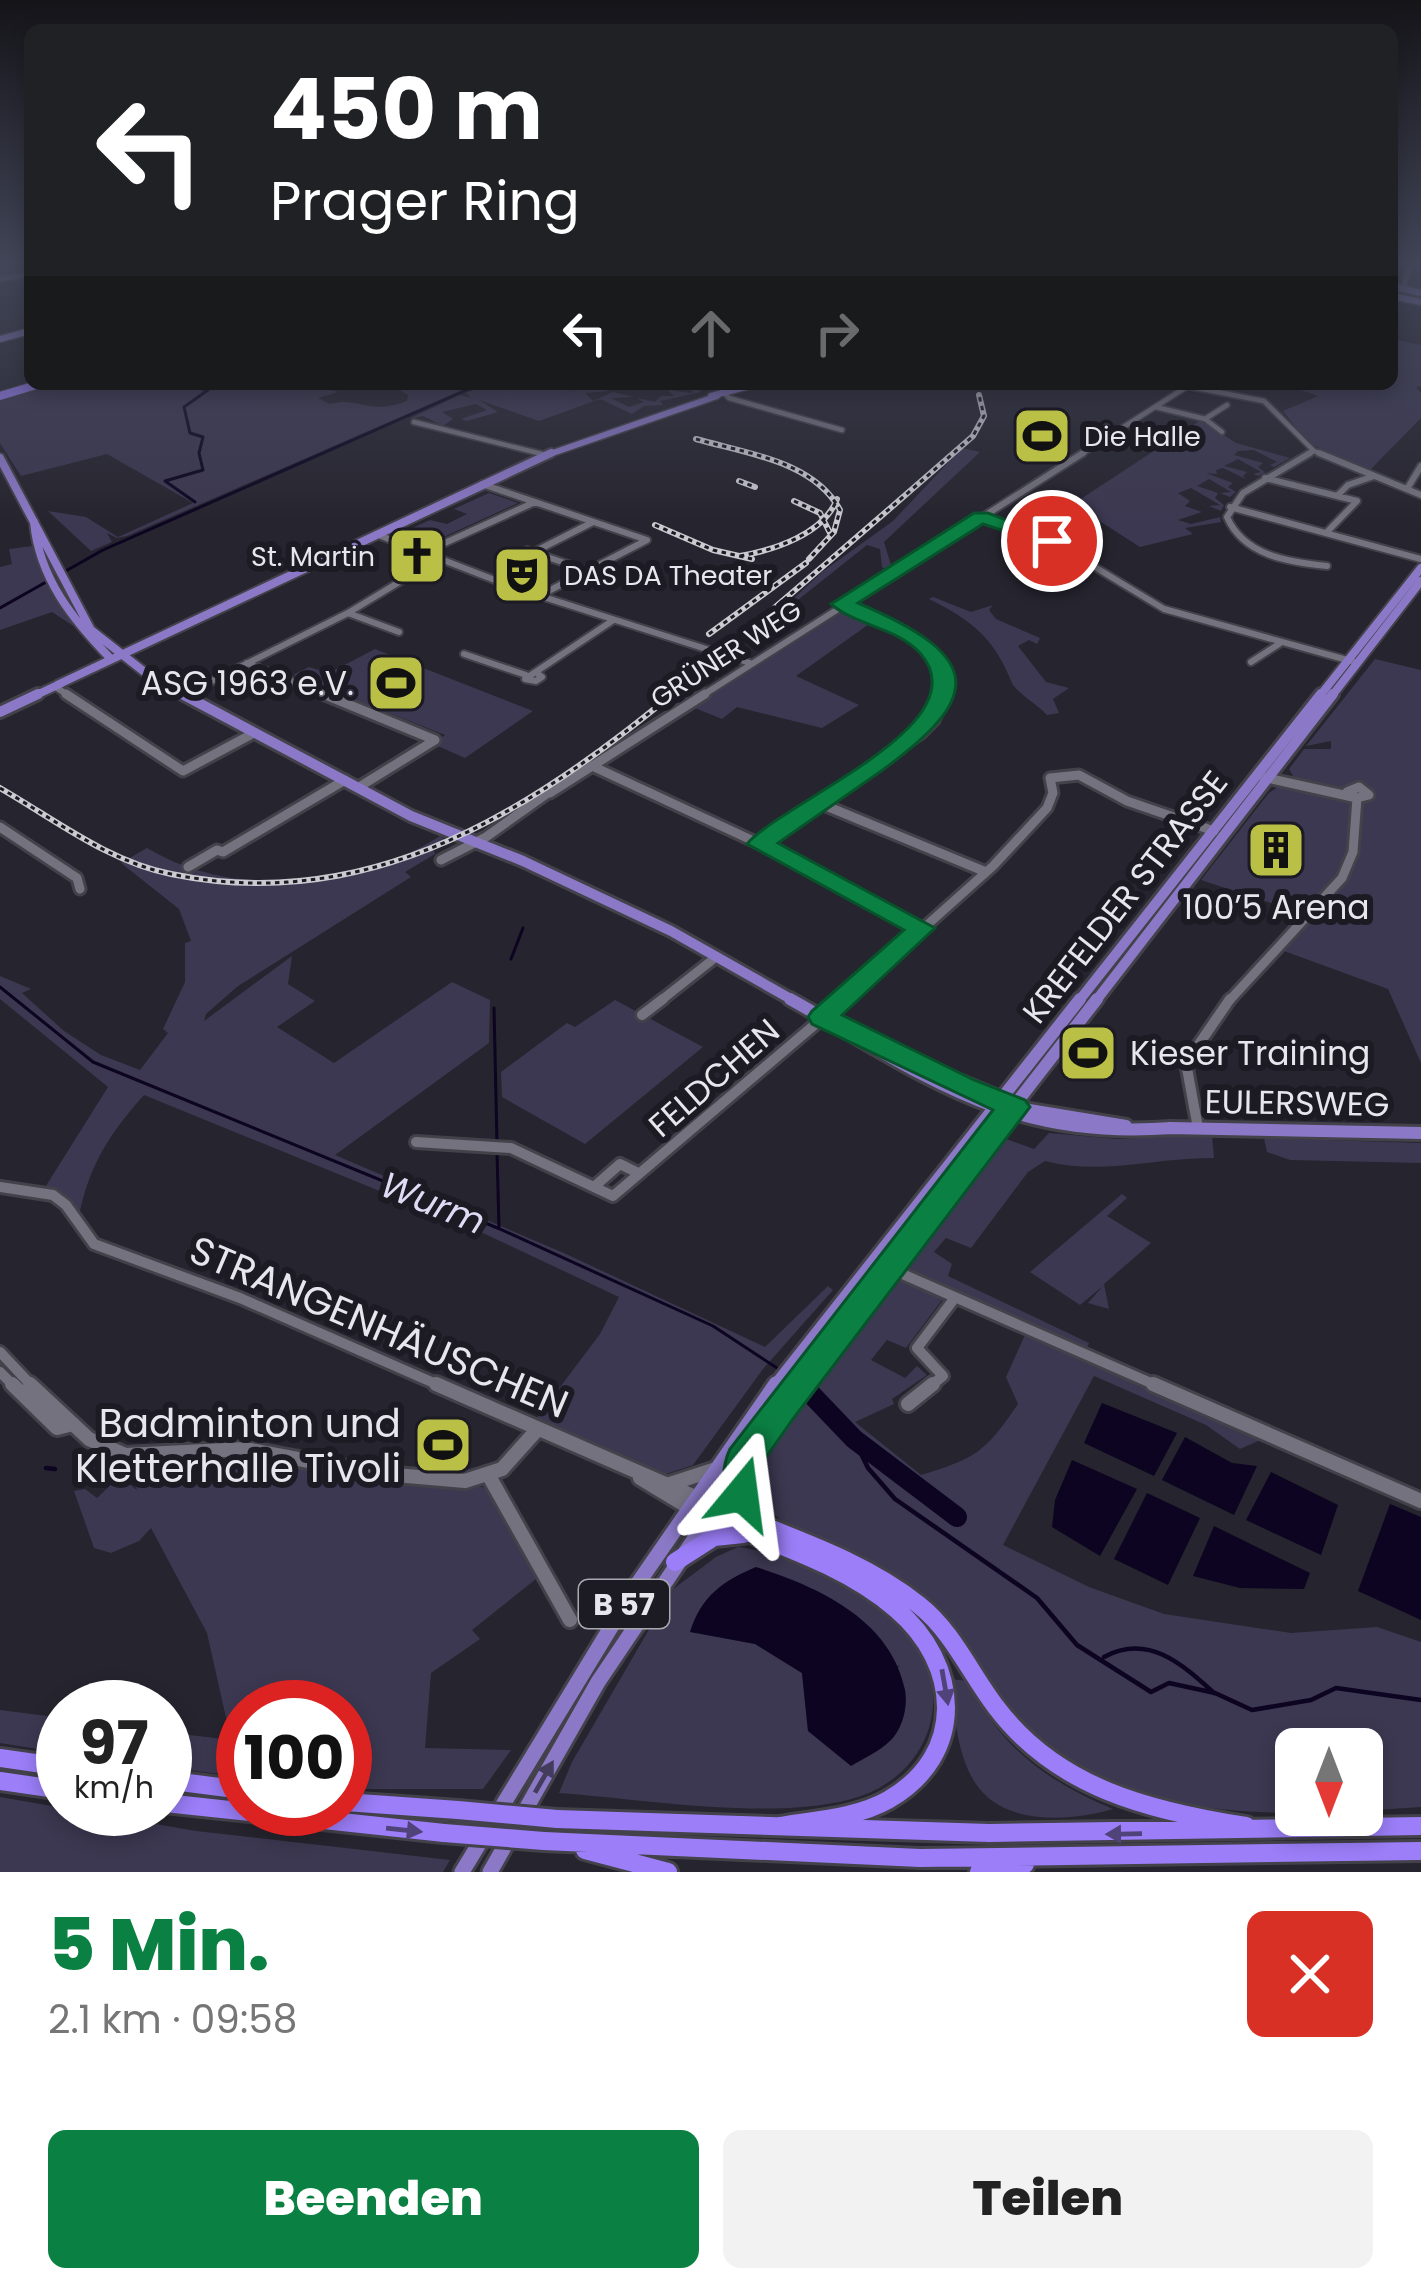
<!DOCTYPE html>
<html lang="de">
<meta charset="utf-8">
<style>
body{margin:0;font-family:Poppins,sans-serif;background:#f2f2f2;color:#222;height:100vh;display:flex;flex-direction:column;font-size:45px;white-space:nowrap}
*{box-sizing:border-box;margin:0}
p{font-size:39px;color:#767676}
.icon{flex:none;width:66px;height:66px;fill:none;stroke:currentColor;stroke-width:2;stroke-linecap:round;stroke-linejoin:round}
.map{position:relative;height:1872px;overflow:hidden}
.drawer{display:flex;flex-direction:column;background:#fff;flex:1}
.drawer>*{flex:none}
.banner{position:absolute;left:24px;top:24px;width:1374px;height:366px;border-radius:18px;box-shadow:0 6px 18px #0003;background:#202124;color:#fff;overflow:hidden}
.needle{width:78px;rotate:180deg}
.fabs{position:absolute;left:1275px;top:1728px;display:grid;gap:24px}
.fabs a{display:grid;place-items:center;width:108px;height:108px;border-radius:18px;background:#fff;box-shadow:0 6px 18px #0003;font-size:60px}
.speed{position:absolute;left:36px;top:1680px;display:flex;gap:24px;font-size:60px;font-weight:700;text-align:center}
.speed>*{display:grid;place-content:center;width:156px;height:156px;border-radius:50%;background:#fff;box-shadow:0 6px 18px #0003;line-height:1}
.speed small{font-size:30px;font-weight:400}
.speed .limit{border:18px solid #d22;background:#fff;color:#111}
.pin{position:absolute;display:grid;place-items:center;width:102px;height:102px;color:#fff;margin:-51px;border:6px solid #fff;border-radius:50%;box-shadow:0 3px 12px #0007}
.me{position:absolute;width:132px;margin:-66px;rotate:16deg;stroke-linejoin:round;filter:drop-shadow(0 0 9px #0008)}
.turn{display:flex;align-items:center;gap:42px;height:252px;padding:0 48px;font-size:54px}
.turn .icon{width:156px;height:156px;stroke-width:2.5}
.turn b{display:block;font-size:84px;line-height:102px}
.lanes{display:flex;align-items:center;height:114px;padding:0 48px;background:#0003;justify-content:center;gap:60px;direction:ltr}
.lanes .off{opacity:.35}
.round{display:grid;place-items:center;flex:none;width:126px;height:126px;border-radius:18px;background:#f2f2f2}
.head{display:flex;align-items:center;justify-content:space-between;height:204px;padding:0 48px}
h1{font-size:72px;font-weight:800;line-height:90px;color:#0b8043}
.action{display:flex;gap:24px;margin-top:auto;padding:24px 48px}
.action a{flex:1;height:138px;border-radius:18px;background:#0b8043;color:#fff;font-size:48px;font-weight:800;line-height:138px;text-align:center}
.action a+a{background:#f2f2f2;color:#222}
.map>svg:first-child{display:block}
.green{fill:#3c3851;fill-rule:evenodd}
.water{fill:#0c0420}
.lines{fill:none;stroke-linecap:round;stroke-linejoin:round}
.stream-far1{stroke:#0c0420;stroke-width:3}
.stream{stroke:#0c0420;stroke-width:4.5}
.river{stroke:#0c0420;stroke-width:20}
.minor-far4-casing{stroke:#434149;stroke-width:8}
.minor-far3-casing{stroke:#434149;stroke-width:10}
.minor-far2-casing{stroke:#434149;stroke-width:15}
.minor-far1-casing{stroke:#434149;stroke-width:16}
.minor-casing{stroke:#434149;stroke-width:20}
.major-far4-casing{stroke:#434149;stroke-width:9}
.major-far3-casing{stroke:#434149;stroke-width:12}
.major-far2-casing{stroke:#434149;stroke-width:16}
.major-far1-casing{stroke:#434149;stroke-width:18}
.major-casing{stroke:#434149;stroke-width:21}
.highway-far1-casing{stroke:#434149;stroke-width:10}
.highway-casing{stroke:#434149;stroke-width:24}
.minor-far4{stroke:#74727e;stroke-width:4.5}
.minor-far3{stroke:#74727e;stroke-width:6}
.minor-far2{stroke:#74727e;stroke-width:9}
.minor-far1{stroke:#74727e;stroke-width:10}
.minor{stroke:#74727e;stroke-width:14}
.major-far4{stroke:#8b79c7;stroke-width:6}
.major-far3{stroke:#8b79c7;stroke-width:8}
.major-far2{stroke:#8b79c7;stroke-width:10}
.major-far1{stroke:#8b79c7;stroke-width:12}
.major{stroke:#8b79c7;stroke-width:15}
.highway-far1{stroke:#9b7ef8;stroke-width:8}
.highway{stroke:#9b7ef8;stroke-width:18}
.rail-casing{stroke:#cacad0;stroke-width:6}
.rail{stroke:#1c1b24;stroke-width:3;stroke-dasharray:4.5;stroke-linecap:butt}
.highway-bridge-casing{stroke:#434149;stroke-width:24;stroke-linecap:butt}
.highway-bridge{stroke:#9b7ef8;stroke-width:18}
.oneway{fill:#4f4379}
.oneway2{fill:#433c5d}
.route{fill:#0b8043;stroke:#07532c;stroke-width:3}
.labels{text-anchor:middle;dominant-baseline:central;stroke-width:12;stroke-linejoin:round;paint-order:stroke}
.far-poi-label{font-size:27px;fill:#e6e6ec;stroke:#1c1b24;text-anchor:start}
.far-street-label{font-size:27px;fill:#e6e6ec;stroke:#1c1b24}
.shield{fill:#1c1b24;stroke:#a9a9b0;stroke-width:3}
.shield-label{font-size:30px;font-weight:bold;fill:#e6e6ec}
.poi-label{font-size:33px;fill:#e6e6ec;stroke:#1c1b24;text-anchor:end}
.street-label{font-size:33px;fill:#e6e6ec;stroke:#1c1b24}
.water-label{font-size:36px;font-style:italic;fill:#dfdbf5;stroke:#1c1b24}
.near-street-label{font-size:39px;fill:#e6e6ec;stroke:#1c1b24}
.near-poi-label{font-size:39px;fill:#e6e6ec;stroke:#1c1b24;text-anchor:end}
</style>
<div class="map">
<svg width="1421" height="1872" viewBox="0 0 1421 1872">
<rect width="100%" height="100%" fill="#26242e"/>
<path class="green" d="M1392 339 1421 345V386L1416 387 1421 393V418L1369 471 1308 443 1283 411 1318 396 1295 388 1392 384Z
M56 384H313L338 392 318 398 330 404C359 396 368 416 407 401L408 395 399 390 407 384H476L127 536 117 538 107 533 112 542 91 551 48 511 86 517 118 537 193 503 107 454 21 476 0 443V401Z
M493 384H592L561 394 586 387 610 391 585 393 593 401 613 392 634 397 611 398 629 407 644 402 637 398 655 402 661 396H674L668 390 692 393 693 384H711L695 388 701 392 660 401 663 405 644 406 632 414 600 399 539 421 479 400 498 412 467 421 461 419 487 410 476 404 442 412 453 419 443 426 423 416 409 419 460 395 472 398 465 393Z
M1201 420 1236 443 1290 458 1274 467 1270 465 1277 462 1254 450 1238 451 1234 455 1263 463 1258 467 1265 472 1258 476 1253 474 1261 472 1238 459 1224 466 1247 472 1243 476 1246 479 1223 468 1216 470 1217 474 1206 473 1233 483 1228 487 1236 492 1230 497 1220 493 1231 492 1209 479 1197 486 1218 493 1215 498 1224 505 1221 511 1209 506 1220 505 1191 488 1178 493 1190 501 1185 506 1202 512 1178 520 1191 524 1220 517 1221 522 1185 528 1193 534 1140 547 1073 504Z
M962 448 980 452 884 542 892 568 888 571 882 567 880 549 867 545 759 631 822 572 893 521Z
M489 493 518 503 426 545 399 534 430 520 447 524 467 514 454 509Z
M32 546 75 627 52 612 0 630V567L12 564 9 549Z
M933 597 971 612 993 605 989 610 996 619 1040 638 1037 644 1029 640 1018 646 1046 682 1069 688 1053 699 1059 713 1047 715C1038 705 1016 692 1012 683 994 638 973 621 929 599Z
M839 610 872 622 796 676 859 705 822 728 737 707 722 719 690 706Z
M375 649 533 711 465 758 433 744 445 735 293 675 309 667 329 673Z
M1375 659 1421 670V1063L1388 989 1284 951 1314 917 1201 880 1268 794 1293 776 1289 769 1304 749H1331V741L1306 746Z
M440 836 446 841 433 848 435 854 405 872 411 877 238 986 206 1014 204 1021 292 956 288 984 315 1001 277 1027 334 1063 452 982 490 1000 489 1043 335 1155 566 1254 765 1347 828 1286 833 1290 763 1369 693 1465 666 1474 533 1423 600 1334 619 1297 485 1234 144 1095C110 1133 89 1165 79 1216L68 1199 44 1189 108 1087 0 999V976L31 989 22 993 64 1031 101 1055 140 1070 168 1033 163 1029 185 982V943L191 941 179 909 121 863 147 848C233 900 360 888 440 836Z
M615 1000 703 1047 585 1144 502 1097 501 1072 567 1023 575 1027Z
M1049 1133 1117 1139 1212 1135 1214 1158C1158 1157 1101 1176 1045 1161L1028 1172 971 1248 946 1238 934 1252 952 1264 948 1276 1089 1343 1085 1352 908 1272 904 1264 1001 1137 1034 1149Z
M1264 1138 1421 1143V1163L1290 1160 1267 1152Z
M1122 1194 1127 1198 1107 1216 1151 1243 1104 1284 1109 1309 1088 1303 1103 1286 1080 1305 1030 1272Z
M899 1279 942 1300 906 1348 887 1340 871 1360 905 1378 917 1366 927 1375 892 1399 894 1404 855 1422 921 1475C977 1458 985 1452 1018 1404L1006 1377 1025 1335 1265 1438 1240 1449 1206 1425 1094 1376 1003 1545 1089 1587 1164 1614 1291 1633 1377 1627 1421 1642V1807L1362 1811V1749H1296V1813C1185 1812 1070 1795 1000 1698 973 1661 958 1626 922 1596 907 1583 887 1570 869 1560 838 1543 796 1536 770 1511 763 1503 757 1489 752 1479L788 1416 872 1301H879Z
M212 1453C278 1454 343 1474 408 1483 434 1487 469 1481 492 1490L536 1579 472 1630 480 1639 431 1673 425 1748 511 1750 483 1789H345V1707H243V1777L165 1767V1732L231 1740 207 1633 151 1528 139 1541 111 1553 94 1548 74 1491 85 1489 97 1498 114 1482 128 1483 138 1491 124 1471 129 1462Z
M738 1547C786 1552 875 1597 907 1634 958 1692 930 1772 861 1796 782 1823 644 1799 559 1793L572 1762 672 1590 716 1557ZM691 1631 900 1666 808 1731 802 1673 755 1644Z
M950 1679 968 1681C999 1747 1048 1782 1113 1809 1069 1822 1001 1826 974 1781 956 1751 955 1713 950 1679Z
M0 1710 63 1718V1753L0 1743Z
M0 1797 196 1831 450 1860 443 1872H0Z"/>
<path class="water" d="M1102 1403 1177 1433 1154 1476 1084 1443Z
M1185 1437 1232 1463 1257 1466 1234 1515 1162 1480Z
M1072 1460 1137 1489 1100 1556 1052 1527 1055 1500Z
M1271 1472 1338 1505 1321 1555 1246 1520Z
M1147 1493 1200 1518 1168 1585 1114 1559Z
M1390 1504 1421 1517V1620L1358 1591Z
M1214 1526 1310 1573 1304 1589 1240 1588 1193 1576Z
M756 1567C819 1587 891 1620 905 1690 908 1706 903 1729 890 1741 880 1751 864 1758 851 1766L808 1731 802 1673 755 1644 690 1632C701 1597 722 1581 756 1567Z"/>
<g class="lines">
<path class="stream-far1" d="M157 384H162
M177 384 208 390 184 407 190 433 203 437 199 453 203 470 165 481 195 502
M0 608 103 550 480 384
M511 959 523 928
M0 987 93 1062 500 1229 713 1326 780 1370
M494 1008 497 1143
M497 1153 499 1227"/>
<path class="stream" d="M854 1439 868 1468 895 1499 1037 1598 1077 1645 1151 1692 1169 1683 1215 1693 1252 1710 1311 1700 1336 1688 1421 1700
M46 1468 55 1469
M1104 1657C1148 1633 1182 1664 1214 1693"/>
<path class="river" d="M810 1393 854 1439 957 1517"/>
<g class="minor-far4-casing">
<path id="minor-far4" d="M0 279 30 274
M1403 289 1410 264
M717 384 729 398 842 430
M1176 384 1264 401 1314 451 1327 456
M1156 407 1205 419 1227 405
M1205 419 1222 432
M414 422 542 454
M1078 456 1191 384
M1305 456 1314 451"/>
</g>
<g class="minor-far3-casing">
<path id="minor-far3" d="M1310 453 1243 493 1227 517C1244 556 1289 562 1327 566
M1319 453 1421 495
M1265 478 1357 501 1326 533
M482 484 647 540 537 597
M1407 489 1421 466
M1337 496 1348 485 1374 476
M1230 507 1421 559
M981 517 1052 541 1164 609 1358 663
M376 534 500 582
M527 550 588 571
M425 552 535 502
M534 552 593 522
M503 584 750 663
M842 604C885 621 948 643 946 697
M348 613 399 632
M464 654 526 675
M1251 662 1279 644
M247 663 330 697
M538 674 542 677 536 681 525 679 612 621
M54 686 71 697
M184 695 348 613 439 558
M700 697 1083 453"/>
</g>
<g class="minor-far2-casing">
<path id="minor-far2" d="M66 694 183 771 254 733
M323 694 435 740
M592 766 760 844 922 928
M1263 777 1357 798 1369 795 1359 787 1347 792
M359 787 435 740
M550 793 705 694
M819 803 986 872
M0 827 77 878 80 889
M760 844 921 733 934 720 946 694
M441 860 486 837 552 790
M188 867 217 850 223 852 345 780
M659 1002 716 957
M841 1002 993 866 1047 808 1053 793 1050 778 1079 775 1127 801 1214 831
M1228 1002 1342 878 1353 852 1357 798"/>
</g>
<g class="minor-far1-casing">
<path id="minor-far1" d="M642 1015 663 999
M1198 1128 1186 1063 1230 999
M416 1142 511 1148 613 1196 845 999
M595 1186 620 1164 638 1173
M0 1187 53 1195 66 1205 94 1244 240 1298 443 1387
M884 1266 1160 1387
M0 1352 33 1387
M0 1372 15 1387
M929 1387 943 1376 917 1348 954 1299"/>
</g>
<g class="minor-casing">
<path id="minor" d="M12 1384 57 1428 73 1424
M30 1384 89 1439 125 1455 245 1449 372 1473 465 1481 502 1469 536 1431
M436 1384 695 1497
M1153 1384 1421 1501
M908 1404 933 1384
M489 1476 570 1620
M640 1478 688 1507
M667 1485 713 1470"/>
</g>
<g class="major-far4-casing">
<path id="major-far4" d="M1392 286 1421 293
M1392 296 1421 302
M0 339 30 331
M711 396 757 384
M544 456 717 396"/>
</g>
<g class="major-far3-casing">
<path id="major-far3" d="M0 458 91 630 156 681
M34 522C39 578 73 620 111 659
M57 685 551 453
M184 695 188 697
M32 697 62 683
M1319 697 1421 568
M1331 697 1421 581"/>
</g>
<g class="major-far2-casing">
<path id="major-far2" d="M184 695 411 816 523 861 671 931 796 1002
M0 712 38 694
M1078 1002 1321 694
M1095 1002 1333 694"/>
</g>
<g class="major-far1-casing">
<path id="major-far1" d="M790 999C927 1076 1005 1140 1172 1128
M870 1044 1029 1110 1126 1126
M1169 1128 1421 1133
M774 1387 1080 999
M796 1387 1097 999"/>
</g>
<g class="major-casing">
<path id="major" d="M462 1872 636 1586 776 1384
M490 1872 598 1682 799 1384"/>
</g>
<g class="highway-far1-casing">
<path id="highway-far1" d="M0 396 40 384"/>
</g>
<g class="highway-casing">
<path id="highway" d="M744 1460 742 1494 764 1524
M712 1505C781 1535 859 1557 919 1605 953 1632 970 1673 996 1707 1057 1788 1150 1811 1246 1826
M705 1515C768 1542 843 1563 896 1609 961 1664 967 1755 888 1800 856 1818 815 1820 780 1826
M675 1562 714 1537 743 1534
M0 1758 63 1767
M165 1780 243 1790
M0 1781 63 1790
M345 1802 458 1810
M165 1803 444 1833
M557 1819 989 1833 1421 1826
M544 1841 920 1858 1421 1851
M585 1850 668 1872
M979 1872 1025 1864"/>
</g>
<use href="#minor-far4" class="minor-far4"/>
<use href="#minor-far3" class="minor-far3"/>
<use href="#minor-far2" class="minor-far2"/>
<use href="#minor-far1" class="minor-far1"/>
<use href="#minor" class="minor"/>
<use href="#major-far4" class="major-far4"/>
<use href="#major-far3" class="major-far3"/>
<use href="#major-far2" class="major-far2"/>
<use href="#major-far1" class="major-far1"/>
<use href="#major" class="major"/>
<use href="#highway-far1" class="highway-far1"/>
<use href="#highway" class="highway"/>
<g class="rail-casing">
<path id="rail" d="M696 439C745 453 814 461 840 510L834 532 809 559
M739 481 755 487
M794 501 820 513 830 533
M655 525 713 550 752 559
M740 556C774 550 824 534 837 499
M709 634 806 563
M0 788C54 819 109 862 171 874 405 922 586 770 752 627 826 564 900 500 973 436L984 416 979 395"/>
</g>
<use href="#rail" class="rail"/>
<g class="highway-bridge-casing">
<path id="highway-bridge" d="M458 1810 557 1819
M444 1833 544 1841"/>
</g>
<use href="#highway-bridge" class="highway-bridge"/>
</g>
<defs><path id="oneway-solid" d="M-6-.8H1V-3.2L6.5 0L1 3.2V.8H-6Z" transform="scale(3)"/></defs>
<g class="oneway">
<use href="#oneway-solid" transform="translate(945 1687) rotate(80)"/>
<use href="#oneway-solid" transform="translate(404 1830) rotate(6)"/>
<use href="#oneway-solid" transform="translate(1124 1834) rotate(179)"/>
</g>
<use class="oneway2" href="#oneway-solid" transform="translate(544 1777) rotate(-60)"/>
<linearGradient id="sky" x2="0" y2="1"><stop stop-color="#151419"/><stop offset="0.5" stop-color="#414557"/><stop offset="1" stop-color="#414557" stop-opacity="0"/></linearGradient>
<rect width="1421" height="526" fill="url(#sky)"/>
<path class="route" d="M974 513H988L1061 541 1052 547 983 524 858 603C983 656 987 696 877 774 844 797 811 820 778 843L935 928 842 1015 974 1080 1025 1100 1030 1107 793 1419 762 1463V1494L756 1506 742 1510 729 1506C721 1489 722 1466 730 1449L993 1110 812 1024 808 1017 812 1011 904 930 747 844C785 800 983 724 920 653 896 627 856 626 831 604Z"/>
<defs>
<g id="stadium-square" transform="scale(3)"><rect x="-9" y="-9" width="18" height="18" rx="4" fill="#bac045" stroke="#1c1b24"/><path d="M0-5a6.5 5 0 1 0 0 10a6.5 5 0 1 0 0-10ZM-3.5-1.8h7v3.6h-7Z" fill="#111"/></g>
<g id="church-square" transform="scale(3)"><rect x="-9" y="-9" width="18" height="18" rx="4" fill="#bac045" stroke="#1c1b24"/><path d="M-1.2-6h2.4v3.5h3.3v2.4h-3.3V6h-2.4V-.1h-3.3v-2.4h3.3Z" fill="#111"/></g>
<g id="theatre-square" transform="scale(3)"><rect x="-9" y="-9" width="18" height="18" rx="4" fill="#bac045" stroke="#1c1b24"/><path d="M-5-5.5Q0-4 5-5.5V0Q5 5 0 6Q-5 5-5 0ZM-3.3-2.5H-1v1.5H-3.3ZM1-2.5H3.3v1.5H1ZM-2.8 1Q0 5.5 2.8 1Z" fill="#111"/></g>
<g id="building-square" transform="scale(3)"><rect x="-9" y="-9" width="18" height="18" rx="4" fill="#bac045" stroke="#1c1b24"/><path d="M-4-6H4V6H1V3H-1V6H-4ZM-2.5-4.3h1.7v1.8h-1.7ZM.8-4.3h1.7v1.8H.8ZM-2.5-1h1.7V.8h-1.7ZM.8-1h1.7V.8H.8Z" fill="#111"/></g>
</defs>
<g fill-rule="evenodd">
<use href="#stadium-square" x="1042" y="436"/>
<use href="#church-square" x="417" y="556"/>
<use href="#theatre-square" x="522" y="575"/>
<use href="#stadium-square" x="396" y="683"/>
<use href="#building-square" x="1276" y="850"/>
<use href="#stadium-square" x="1088" y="1053"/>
<use href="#stadium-square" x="443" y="1445"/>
</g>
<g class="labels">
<g class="far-poi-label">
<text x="1084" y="436">Die Halle</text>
<text x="375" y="556" text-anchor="end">St. Martin</text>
<text x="564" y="575">DAS DA Theater</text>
</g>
<g class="far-street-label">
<text transform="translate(726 654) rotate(-33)">GRÜNER WEG</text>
</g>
<rect class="shield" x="579" y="1580" width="90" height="48" rx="9"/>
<g class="shield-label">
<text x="624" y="1604">B 57</text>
</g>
<g class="poi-label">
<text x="354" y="683">ASG 1963 e.V.</text>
<text x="1276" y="907" text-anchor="middle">100’5 Arena</text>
<text x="1130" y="1053" text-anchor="start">Kieser Training</text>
</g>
<g class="street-label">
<text transform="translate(1125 897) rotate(-52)">KREFELDER STRASSE</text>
<text transform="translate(714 1078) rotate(-41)">FELDCHEN</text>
<text transform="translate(1297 1103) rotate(1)">EULERSWEG</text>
</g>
<g class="water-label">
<text transform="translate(433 1203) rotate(22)">Wurm</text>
</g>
<g class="near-street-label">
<text transform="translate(379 1327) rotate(23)">STRANGENHÄUSCHEN</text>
</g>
<g class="near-poi-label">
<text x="401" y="1423">Badminton und<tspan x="401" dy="45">Kletterhalle Tivoli</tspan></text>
</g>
</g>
</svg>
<div class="fabs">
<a><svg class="needle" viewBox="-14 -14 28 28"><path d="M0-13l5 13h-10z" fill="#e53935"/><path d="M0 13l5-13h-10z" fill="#767676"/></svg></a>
</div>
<div class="speed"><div>97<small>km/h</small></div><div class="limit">100</div></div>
<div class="pin" style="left:1052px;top:541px;background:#d93025"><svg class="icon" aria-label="arrive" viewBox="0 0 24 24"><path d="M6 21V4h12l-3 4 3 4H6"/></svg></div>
<svg class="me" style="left:742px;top:1494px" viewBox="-20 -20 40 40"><path d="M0-17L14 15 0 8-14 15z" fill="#0b8043" stroke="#fff" stroke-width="4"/></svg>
<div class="banner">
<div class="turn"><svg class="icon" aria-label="left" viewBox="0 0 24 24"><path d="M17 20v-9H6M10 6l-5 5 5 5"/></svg><div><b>450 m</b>Prager Ring</div></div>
<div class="lanes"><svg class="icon" aria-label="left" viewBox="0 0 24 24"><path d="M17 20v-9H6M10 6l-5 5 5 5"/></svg><svg class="icon off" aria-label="ahead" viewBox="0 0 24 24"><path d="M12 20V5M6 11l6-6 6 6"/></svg><svg class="icon off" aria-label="right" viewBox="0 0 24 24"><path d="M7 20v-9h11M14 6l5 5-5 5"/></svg></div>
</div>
</div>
<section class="drawer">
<div class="head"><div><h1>5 Min.</h1><p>2.1 km · 09:58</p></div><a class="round" style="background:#d93025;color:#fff"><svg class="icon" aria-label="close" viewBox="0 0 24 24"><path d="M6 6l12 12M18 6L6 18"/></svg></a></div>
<div class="action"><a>Beenden</a><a>Teilen</a></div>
</section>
